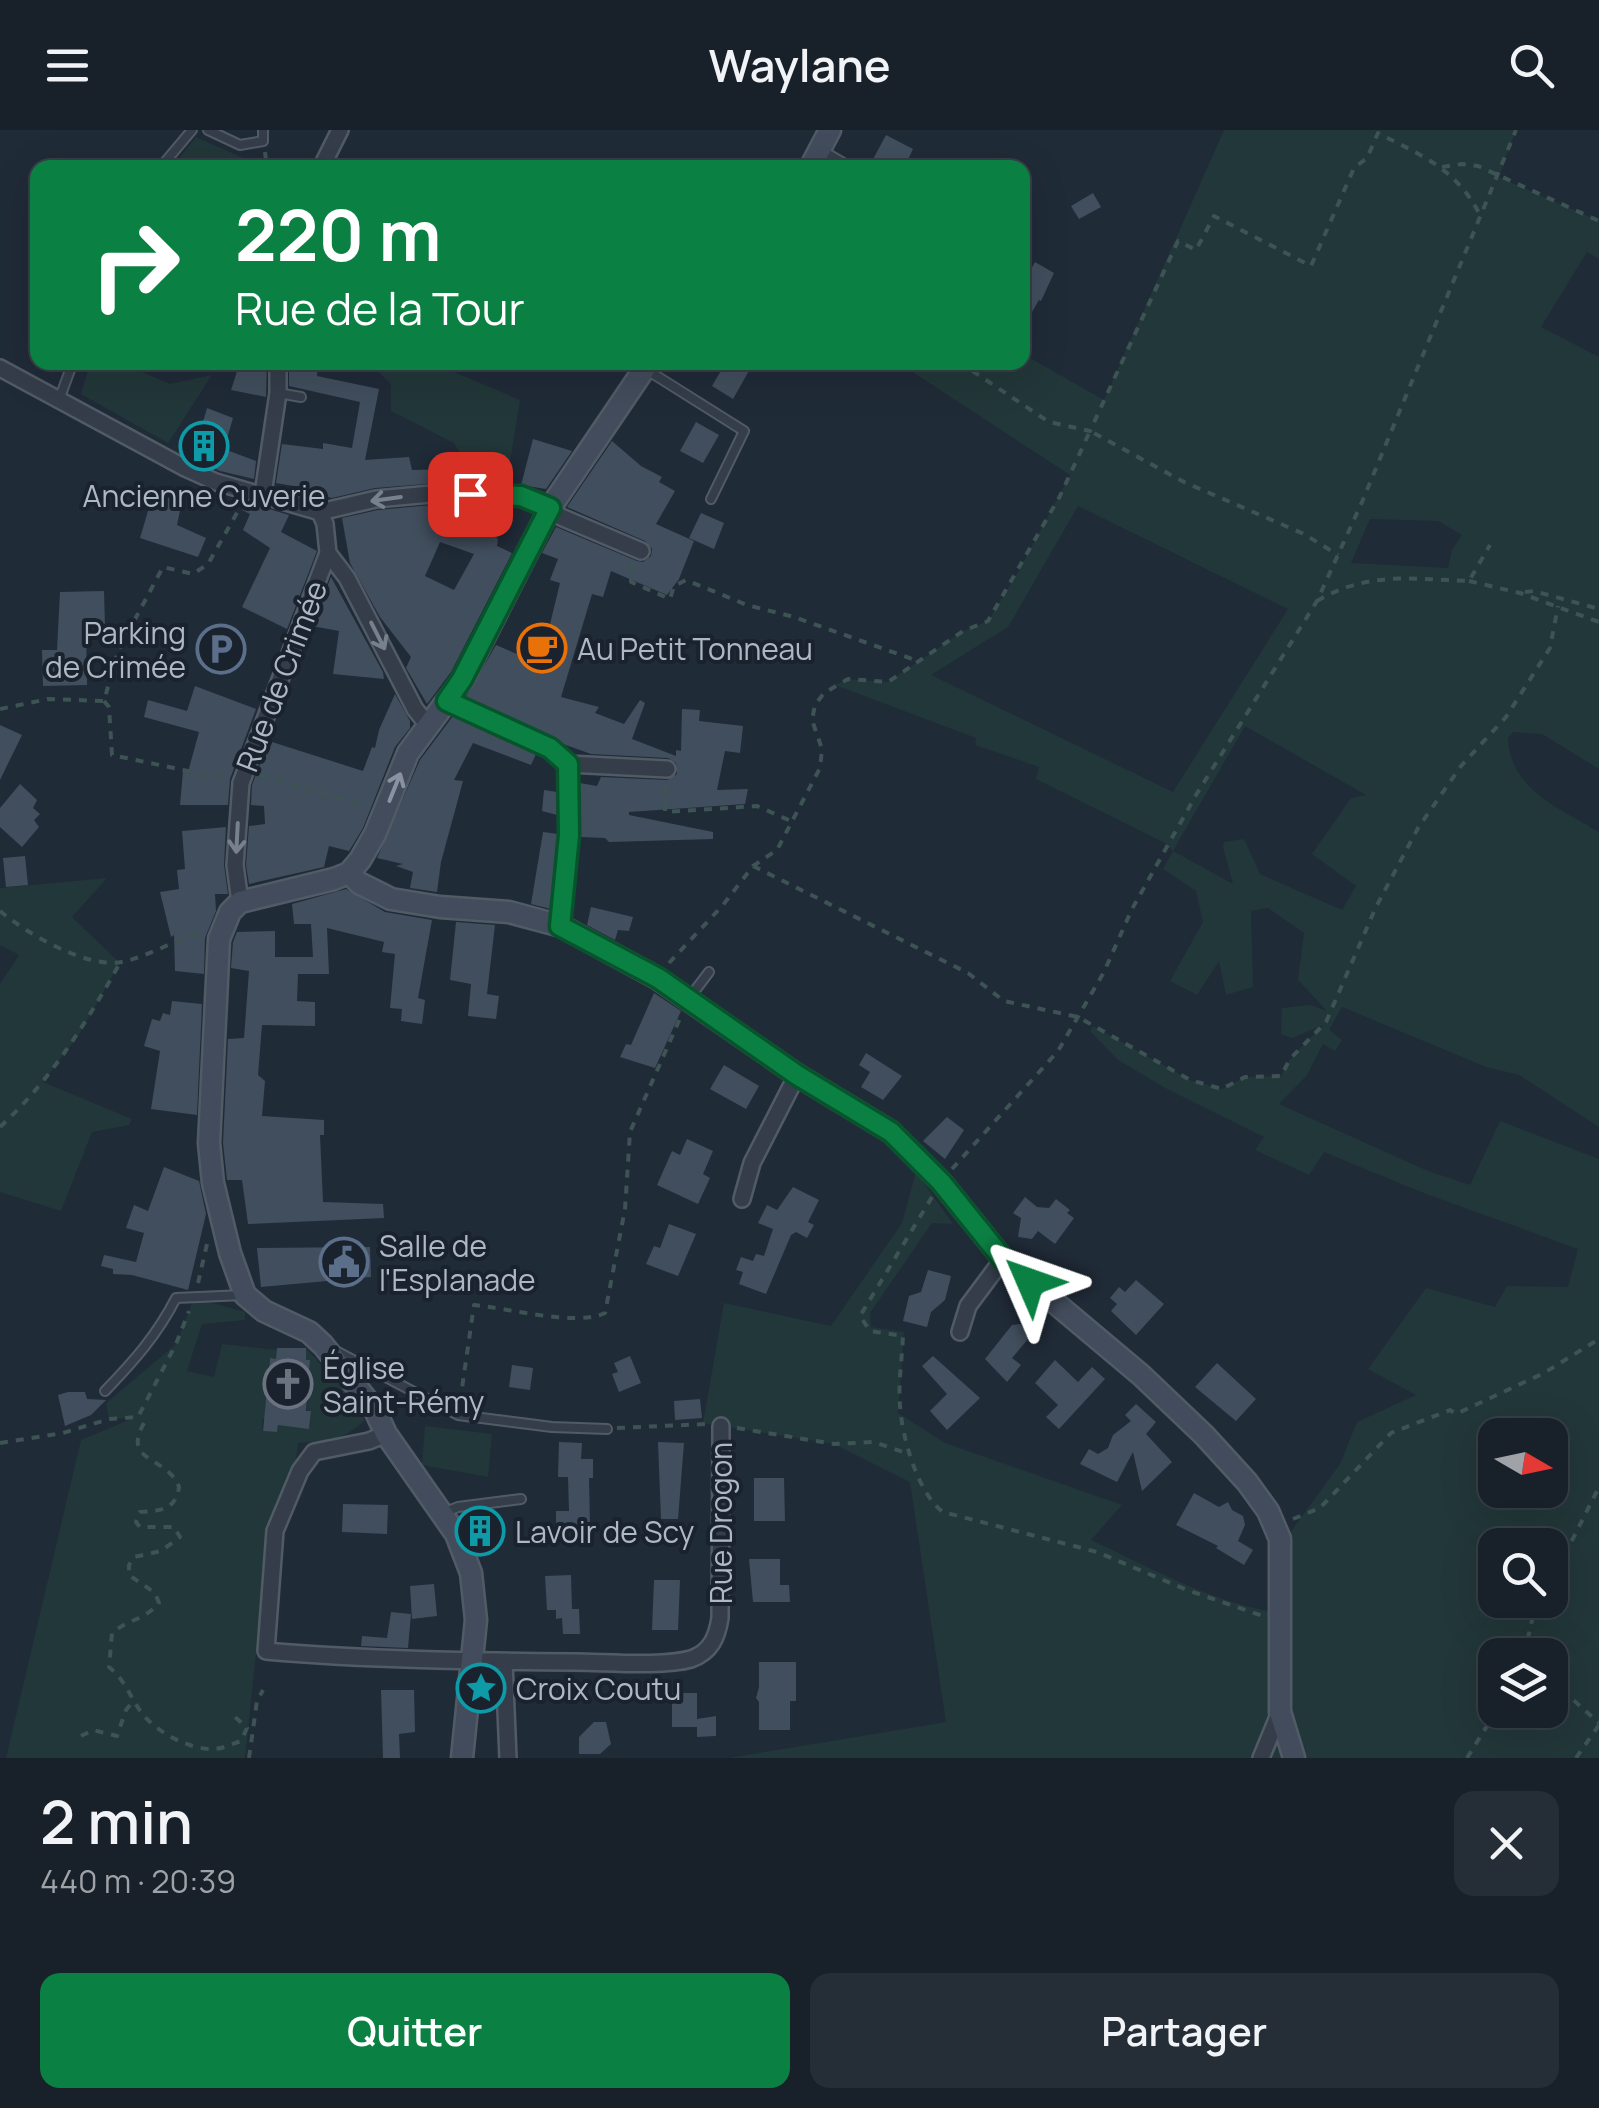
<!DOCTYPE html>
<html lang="fr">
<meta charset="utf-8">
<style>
body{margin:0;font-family:Manrope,sans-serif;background:#252d36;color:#f1f3f6;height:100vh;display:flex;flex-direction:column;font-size:38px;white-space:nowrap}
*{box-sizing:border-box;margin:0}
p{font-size:32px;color:#9fa3a8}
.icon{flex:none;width:55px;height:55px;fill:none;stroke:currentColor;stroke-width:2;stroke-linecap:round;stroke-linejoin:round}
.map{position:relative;height:1628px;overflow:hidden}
.panel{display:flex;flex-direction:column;background:#18202a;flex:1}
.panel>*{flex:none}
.banner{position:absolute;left:30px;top:30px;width:1000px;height:210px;border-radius:20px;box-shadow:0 10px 40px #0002,0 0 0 2px #363e47;background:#0b8043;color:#fff;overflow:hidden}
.needle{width:65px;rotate:99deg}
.fabs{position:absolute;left:1478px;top:1288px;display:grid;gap:20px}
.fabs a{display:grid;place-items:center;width:90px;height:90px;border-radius:20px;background:#18202a;box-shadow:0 10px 40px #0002,0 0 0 2px #363e47;font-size:50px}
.pin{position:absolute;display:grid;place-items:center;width:85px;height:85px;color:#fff;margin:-42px;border-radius:20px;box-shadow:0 5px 15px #0006}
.me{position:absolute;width:110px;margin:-55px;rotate:313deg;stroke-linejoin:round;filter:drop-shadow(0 0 8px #0008)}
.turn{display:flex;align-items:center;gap:35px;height:210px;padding:0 40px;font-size:45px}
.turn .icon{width:130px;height:130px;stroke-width:2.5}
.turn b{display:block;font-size:70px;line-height:85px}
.round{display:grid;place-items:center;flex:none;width:105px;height:105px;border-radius:20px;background:#252d36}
.headline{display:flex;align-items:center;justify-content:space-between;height:170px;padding:0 40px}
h1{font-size:60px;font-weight:600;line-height:75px}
.cta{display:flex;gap:20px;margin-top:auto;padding:20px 40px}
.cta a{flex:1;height:115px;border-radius:20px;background:#0b8043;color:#fff;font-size:40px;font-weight:600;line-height:115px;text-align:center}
.cta a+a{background:#252d36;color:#f1f3f6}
header{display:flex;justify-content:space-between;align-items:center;height:130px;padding:0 40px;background:#18202a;font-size:45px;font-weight:600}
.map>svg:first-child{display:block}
.green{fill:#223739;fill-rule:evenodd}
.building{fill:#414e5d;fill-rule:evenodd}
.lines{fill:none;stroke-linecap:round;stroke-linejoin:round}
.lane-casing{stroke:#515b66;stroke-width:12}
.street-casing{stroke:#515b66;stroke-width:20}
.secondary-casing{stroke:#515b66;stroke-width:25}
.path{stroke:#3d5354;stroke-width:4;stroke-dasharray:8 8;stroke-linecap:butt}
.lane{stroke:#343d49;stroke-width:8}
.street{stroke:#343d49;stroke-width:15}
.secondary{stroke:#424c5c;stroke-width:20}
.oneway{stroke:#77818d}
.oneway2{stroke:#8892a0}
.route-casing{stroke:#07532c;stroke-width:25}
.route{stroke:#0b8043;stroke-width:18}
.labels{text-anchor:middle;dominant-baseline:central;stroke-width:8;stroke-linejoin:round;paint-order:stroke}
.poi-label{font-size:30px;fill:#aeb8c5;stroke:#19222d;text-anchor:start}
.street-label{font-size:30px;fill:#aeb8c5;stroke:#19222d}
</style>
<header><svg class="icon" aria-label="menu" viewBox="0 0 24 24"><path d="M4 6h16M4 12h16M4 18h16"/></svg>Waylane<svg class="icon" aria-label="search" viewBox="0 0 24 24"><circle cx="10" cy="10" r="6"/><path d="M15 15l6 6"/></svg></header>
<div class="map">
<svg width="1599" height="1628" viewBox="0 0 1599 1628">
<rect width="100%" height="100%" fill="#202b38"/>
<path class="green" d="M1224 0H1516L1499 47 1599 91V129L1587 122 1541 197 1599 227V639L1542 604 1513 602 1508 608C1510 660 1560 678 1599 702V997L1519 945 1486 937 1342 877 1329 900 1342 910 1335 921 1323 914 1307 945 1279 974 1428 1041 1470 1055 1500 991 1599 1029V1628H729L946 1592 910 1352 834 1314 703 1293 724 1173 831 1196 902 1093 916 1042 953 1094 932 1093 870 1183 871 1197 904 1202 898 1283 945 1313 1122 1375 1091 1410C1153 1439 1218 1476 1287 1484V1407L1340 1334 1357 1292 1416 1265 1368 1239 1426 1158 1495 1177 1507 1156 1568 1157 1578 1119 1421 1062 1324 1022 1309 1045 1255 1020 1264 1007 1169 960 1118 930 1090 901 1093 896 1190 950 1222 959 1245 947 1281 946 1290 929 1323 895 1292 908 1281 904 1282 878 1310 875 1327 881 1298 850 1304 803 1268 778 1251 781 1253 857 1226 865 1219 831 1197 865 1170 851 1203 792 1196 761 1163 739 1173 721 1165 713 1036 649 1039 637 975 615 976 608 835 555 848 549 888 552 963 501 988 491 1016 446 1070 345 899 233 1022 232 1023 224 1104 270ZM1078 376 1288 479 1173 662 931 545 1008 497ZM1370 389 1438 391 1462 405 1452 420 1448 438 1351 433ZM1245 596 1366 665 1351 668 1312 724 1356 756 1342 780 1260 744 1244 709 1224 712 1223 717 1233 754 1173 721ZM1495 1305H1550V1360H1495ZM1495 1415H1550V1470H1495ZM1495 1525H1550V1580H1495Z
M196 7 250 31 253 37H172Z
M90 233H121L170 254 212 245 168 313 81 264Z
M369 233H433L520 270 507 349H476L454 313 391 281V254Z
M107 748 72 787 120 833 78 906 43 952 132 989 129 995 92 1002 61 1081 0 1062V854L19 825 0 815V758Z
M194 1168 245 1182V1190L202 1194 187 1241 214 1247 222 1214 277 1220 276 1229H269L267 1289H262V1301L277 1302 278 1295 310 1297 311 1281 307 1280 310 1231 306 1230V1218L364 1283V1291C343 1311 326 1311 298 1313L295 1339 269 1400 245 1628H6L81 1310 134 1288 109 1289 106 1273 176 1214Z
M425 1296 492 1304 488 1347 422 1335Z"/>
<path class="building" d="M886 5 913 19 904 38H881L871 33Z
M1093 63 1101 77 1079 89 1071 76Z
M1035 132 1054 143 1041 171 1039 170 1022 199V155Z
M240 232H267L266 267 231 260Z
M289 232H318L317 246 379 259 365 330 409 327 412 340 452 339 451 352 375 358 332 368 316 364 317 360 276 353 282 314 323 319V313L352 318 360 272 289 256Z
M726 232H754L733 269 712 256Z
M207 278 233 288 224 319 256 331 254 349 220 341 181 323 184 309 197 313Z
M696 292 719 305 703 333 680 321Z
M533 309 572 321 546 359 521 355Z
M612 311 641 336 662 347 659 352 675 361 656 394 694 411 679 449 667 465 611 441 603 467 592 464 561 567 599 577 595 583 624 594 640 570 645 573 632 609 676 626V620L681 621 682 579 700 580 699 591 743 596 740 623 725 621 717 660 748 659 745 674 629 682V685L713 702V709L609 712 605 708 580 707V653L597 656 601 647 667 650 677 644 676 633 668 628 591 624 563 614 466 567 496 515 517 524 527 497 542 503 546 493 550 494 560 453 550 450 558 429 542 423 556 397 637 431 643 432 651 426 652 419 645 411 567 377Z
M153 364 182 371 177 395 206 408 198 427 140 408Z
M246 372 289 385 281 402 317 421 287 499 242 477 270 418 243 400 250 384 242 380Z
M442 374 509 377 495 406 498 409 497 416 512 423 451 542 427 574 406 538 411 527 380 487 350 433 342 388 378 380ZM440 412 474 424 454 460 425 446Z
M701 383 724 393 714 419 689 408Z
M331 447 383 542 384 549 333 544 339 501 312 496Z
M104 461 105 497H86L87 555 43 556 42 520H57L60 462Z
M195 556 256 579 230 649 228 675H180L183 641 188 642 199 602 144 587 148 570 187 581Z
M395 564 410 591V598L395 617 363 698 349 721 329 716 324 737 249 754 246 735 249 696 265 694 264 676 251 675 252 655 269 611 363 641 372 617 375 618 379 600Z
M453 586 536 624 531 635 473 613 454 650 463 651 441 732 437 762 410 758 413 742 396 736 403 734 377 728 420 630Z
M0 595 22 605 0 650Z
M20 654 37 670 33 678 40 684 34 690 39 697 22 717 0 697V678Z
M544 660 557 662V685L542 681Z
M226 697 224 735 228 764H215L216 781 205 808 204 844 175 841 174 805 171 807 160 762 179 759 177 740 185 739 182 701Z
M543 702 558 704 551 779 531 774Z
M25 726 28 755 6 757 3 728Z
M346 759 385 782 432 790 418 868 425 870 422 894 401 891 402 879 390 878 395 824 382 822 384 812 327 798 329 844H298L297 871 315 872V896L262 895 258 945 265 951 262 986 324 990V1005H320L323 1072 383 1074 384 1088 248 1094 242 1050H227L223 1013 228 909 244 908 249 841 231 838 233 812 237 802 275 801V827H313L311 794H294L292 774Z
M591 777 633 787 629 801 618 800 615 810 587 795Z
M456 792 495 795 487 864 499 866 496 889 468 886 471 854 450 850Z
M654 863 681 881 655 938 620 927 626 914 631 915Z
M172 871 202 874 197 985 151 979 160 921 144 916 152 889 160 891 163 883 170 885Z
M866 923 902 946 883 970 861 957 870 942 859 935Z
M724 935 759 956 746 979 710 959Z
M947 987 964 1000 945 1029 923 1011Z
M687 1009 713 1021 703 1044 710 1048 698 1074 657 1055 672 1021 680 1025Z
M164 1037 199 1051 206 1084 188 1160 132 1145 113 1144V1139L101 1136 104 1125 136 1132 144 1103 126 1098 134 1075 148 1081Z
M793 1057 819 1070 808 1092 814 1095 807 1108 796 1102 791 1105 766 1164 739 1154 743 1142 736 1140 741 1127 753 1131 756 1124 764 1126 773 1099 758 1093 767 1075 777 1080Z
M1025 1067 1037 1077 1049 1078 1056 1069 1070 1080 1067 1083 1074 1088 1055 1114 1038 1101 1032 1109 1018 1107 1021 1088 1013 1083Z
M669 1094 696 1104 678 1146 646 1134 654 1116 660 1118Z
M370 1117 371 1147 261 1157 257 1118Z
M928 1140 951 1146 945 1170 931 1182 927 1197 903 1191 909 1166 921 1162Z
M1136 1150 1164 1174 1136 1205 1111 1181 1117 1174 1110 1168 1119 1157 1125 1162Z
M1020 1194 1028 1201V1209L1012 1228 1021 1235 1007 1252 985 1229 1012 1195Z
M277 1218H306V1230H310L306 1281H311L309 1299 278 1295 277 1302 263 1301 270 1228 276 1229Z
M630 1226 641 1253 619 1262 612 1244 618 1242 614 1233Z
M933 1226 980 1268 947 1300 930 1281 947 1264 922 1236Z
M1055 1230 1078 1252 1092 1237 1105 1249 1059 1299 1046 1287 1058 1275 1035 1253Z
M1217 1233 1256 1269 1236 1291 1195 1257Z
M512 1235 533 1238 530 1260 509 1257Z
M68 1262H85L87 1269 106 1270 91 1285 65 1296 58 1265Z
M700 1269 702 1288 675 1290 674 1271Z
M1136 1274 1156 1292 1146 1304 1172 1332 1142 1361 1133 1322 1117 1352 1080 1334 1089 1319 1098 1324 1108 1318 1113 1305 1131 1291 1125 1285Z
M559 1312 582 1313 581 1329H593V1348H589L590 1396H556V1381H569L568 1347H558Z
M658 1312 684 1313 678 1389H661Z
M754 1348H784L785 1391H754Z
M1194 1363 1219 1377 1228 1372 1232 1380 1243 1386 1245 1395 1238 1411 1253 1420 1244 1435 1216 1418 1218 1416 1176 1395Z
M343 1374 388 1375 387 1404 342 1402Z
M484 1381 499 1416 479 1425 460 1386Z
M749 1429H780V1455H789L790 1472H753Z
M571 1445 572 1479H579L580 1504H563L562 1488 556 1489V1480H547L545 1446Z
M654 1450H680L678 1500H652Z
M434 1454 437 1486 412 1489 410 1456Z
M391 1482 411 1484 408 1518 361 1516 362 1506 387 1508Z
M759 1532H796V1571H790V1600H759V1572L756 1568 759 1557Z
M381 1560H414L415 1602 399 1604 400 1628H383Z
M672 1563H697V1589L716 1586V1606L697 1607V1597H672Z
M594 1592H606L611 1614 600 1624H579V1607Z"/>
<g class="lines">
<g class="lane-casing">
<path id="lane" d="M208 0 240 15 263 11V0
M821 20 852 38
M160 38 192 0
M647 240 744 301 711 369
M278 263 301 267
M59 270 73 232
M690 867 709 842
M336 1221 458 1285 552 1297 607 1299
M105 1261C134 1231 157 1205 176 1168L244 1165
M443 1383 458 1377 521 1369"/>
</g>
<g class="street-casing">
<path id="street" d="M321 38 340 0
M0 238 185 338 216 352 320 382 376 369 442 363 521 366 539 371 561 387 641 421
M263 364 278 263V232
M328 423 347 448 415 579 427 594
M447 571 551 618 568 634 569 705 561 796
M568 634 667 639
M240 772 235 735 241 653 328 423 325 394 320 382
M742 1069 752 1033 797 945
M960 1202 968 1176 1003 1129
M386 1304 369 1311 314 1322 300 1341 275 1401 266 1521C368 1530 472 1531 575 1532 606 1532 662 1537 691 1529 711 1522 717 1507 720 1488L721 1296
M504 1532 508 1628
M1261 1628 1280 1582"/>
</g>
<g class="secondary-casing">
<path id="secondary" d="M810 38 830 0
M349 743 359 753 391 769 440 777 509 782 561 796 657 848 797 945 891 1002 941 1052 1003 1129 1141 1245 1204 1305 1247 1352 1268 1381 1280 1409V1582L1294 1628
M462 1628 476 1490 471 1443 456 1404 386 1304 375 1280 323 1215 309 1202 264 1181 245 1165 230 1123 213 1053 209 1013 219 809 230 782 240 772 334 749 349 743 360 730 375 704 408 623 463 549 550 378 649 232"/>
</g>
<path class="path" d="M265 22 267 38
M1442 37 1462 34 1478 36 1599 91
M959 232 1049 292 1090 301 1178 111 1196 120 1214 86 1311 136 1354 38 1367 28 1378 3C1422 26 1455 38 1479 83
M632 433 631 452 670 469 674 456 686 450 747 475 794 487 918 531
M1469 451 1520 463 1599 492
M1525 462 1534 461 1599 479
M1317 471C1368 441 1412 449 1469 451L1490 415
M104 571 109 577 112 625 226 649
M0 579 48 569 104 571 118 521 163 437 193 444 208 434 242 374
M259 645 365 676
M665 657V682L757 676 791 691
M753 736 968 843 1004 871 1078 887 1190 950 1222 959 1245 947 1281 946 1290 929 1326 892 1376 777 1418 698 1461 636 1506 587 1550 518 1558 476
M0 781C26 803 87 839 122 832 150 826 177 809 204 800
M669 833 723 775 753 736 777 720 820 638 822 619 812 590 815 575 824 563 848 549 888 552 963 501 988 491 1060 366 1090 301 1184 352 1304 404 1338 425
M0 997C51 950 86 893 120 833
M952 1039 1058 921 1104 842 1132 779 1196 665 1317 471 1362 372 1516 0
M932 1067 860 1186 870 1201 903 1206C902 1229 898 1254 900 1276 902 1307 918 1364 943 1382L1097 1422 1187 1460 1263 1486
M198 1153 207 1114
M460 1272 474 1175C507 1178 577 1197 605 1183L625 1079 630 1002 681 886
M144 1293C121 1333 168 1326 179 1357 176 1380 160 1381 140 1382L136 1392 140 1397H174L180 1407 161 1421 134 1427 129 1435V1445L155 1463 159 1473C146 1489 127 1490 112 1503L109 1537C125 1550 129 1565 141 1582 155 1601 186 1618 210 1619 220 1620 232 1614 241 1611L247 1598 234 1586
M617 1298 707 1294
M737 1298 834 1314 874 1312 909 1324
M0 1313 63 1303 109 1289 138 1287 176 1214 189 1181
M1293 1389 1320 1378 1391 1303 1450 1280 1456 1284 1544 1243 1599 1209
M1550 1454 1599 1357
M1524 1525 1533 1486 1542 1470
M1550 1549 1599 1593
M81 1606 93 1600 117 1606 126 1580 134 1570
M249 1628 257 1571 263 1560
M1467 1628 1497 1580
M1576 1628 1599 1595"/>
<use href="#lane" class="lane"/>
<use href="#street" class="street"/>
<use href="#secondary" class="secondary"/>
</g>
<defs><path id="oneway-shaft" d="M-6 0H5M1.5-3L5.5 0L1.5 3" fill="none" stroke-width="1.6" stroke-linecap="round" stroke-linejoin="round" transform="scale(2.5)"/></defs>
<g class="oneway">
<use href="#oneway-shaft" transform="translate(386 369) rotate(172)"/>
<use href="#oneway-shaft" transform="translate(378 506) rotate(63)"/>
<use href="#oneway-shaft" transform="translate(237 708) rotate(93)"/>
</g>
<use class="oneway2" href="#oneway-shaft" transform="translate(395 657) rotate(-68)"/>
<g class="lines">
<g class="route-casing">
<path id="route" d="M470 364 521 366 550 378 462 549 447 571 550 618 568 634 569 705 560 796 658 848 797 945 891 1002 941 1052 1003 1129 1030 1152"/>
</g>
<use href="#route" class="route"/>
</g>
<defs>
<g id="building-ring" transform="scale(2.5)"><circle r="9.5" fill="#19222d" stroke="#0f9aa8" stroke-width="1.5"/><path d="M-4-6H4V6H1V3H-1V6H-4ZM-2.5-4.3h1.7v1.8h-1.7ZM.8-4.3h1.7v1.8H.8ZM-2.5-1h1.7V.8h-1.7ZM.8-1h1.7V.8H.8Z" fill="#0f9aa8"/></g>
<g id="cafe-ring" transform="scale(2.5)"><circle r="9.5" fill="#19222d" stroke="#e8710a" stroke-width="1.5"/><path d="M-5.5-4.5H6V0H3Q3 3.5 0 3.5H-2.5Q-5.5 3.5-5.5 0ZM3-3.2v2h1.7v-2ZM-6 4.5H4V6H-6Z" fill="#e8710a"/></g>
<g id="parking-ring" transform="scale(2.5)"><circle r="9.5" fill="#19222d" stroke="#5c6f8a" stroke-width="1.5"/><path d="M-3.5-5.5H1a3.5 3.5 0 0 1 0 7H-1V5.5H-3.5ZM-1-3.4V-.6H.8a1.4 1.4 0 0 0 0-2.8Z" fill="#5c6f8a"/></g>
<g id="civic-ring" transform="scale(2.5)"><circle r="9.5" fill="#19222d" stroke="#5c6f8a" stroke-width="1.5"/><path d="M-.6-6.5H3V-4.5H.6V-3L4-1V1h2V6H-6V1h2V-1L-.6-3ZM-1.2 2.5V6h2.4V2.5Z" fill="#5c6f8a"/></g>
<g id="church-ring" transform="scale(2.5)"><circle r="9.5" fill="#19222d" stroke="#6b7280" stroke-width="1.5"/><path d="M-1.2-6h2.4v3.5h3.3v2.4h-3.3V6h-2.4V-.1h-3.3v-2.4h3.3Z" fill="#6b7280"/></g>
<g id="sight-ring" transform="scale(2.5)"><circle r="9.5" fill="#19222d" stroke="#0f9aa8" stroke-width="1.5"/><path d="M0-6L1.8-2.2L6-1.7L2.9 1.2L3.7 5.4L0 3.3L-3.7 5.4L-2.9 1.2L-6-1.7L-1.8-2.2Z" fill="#0f9aa8"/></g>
</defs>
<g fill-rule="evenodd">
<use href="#building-ring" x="204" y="316"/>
<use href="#cafe-ring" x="542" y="518"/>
<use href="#parking-ring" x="221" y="519"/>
<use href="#civic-ring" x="344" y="1132"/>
<use href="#church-ring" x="288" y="1254"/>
<use href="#building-ring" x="480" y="1401"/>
<use href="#sight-ring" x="481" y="1558"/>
</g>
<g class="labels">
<g class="poi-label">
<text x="204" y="365" text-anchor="middle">Ancienne Cuverie</text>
<text x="186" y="502" text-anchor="end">Parking<tspan x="186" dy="34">de Crimée</tspan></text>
<text x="577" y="518">Au Petit Tonneau</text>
<text x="379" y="1115">Salle de<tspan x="379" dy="34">l'Esplanade</tspan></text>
<text x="323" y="1237">Église<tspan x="323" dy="34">Saint-Rémy</tspan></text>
<text x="515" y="1401">Lavoir de Scy</text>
<text x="516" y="1558">Croix Coutu</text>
</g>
<g class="street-label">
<text transform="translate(281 546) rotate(-69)">Rue de Crimée</text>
<text transform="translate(720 1393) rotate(-90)">Rue Drogon</text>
</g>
</g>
</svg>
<div class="fabs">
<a><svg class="needle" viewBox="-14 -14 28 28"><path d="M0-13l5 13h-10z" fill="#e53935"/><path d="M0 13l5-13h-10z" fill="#9fa3a8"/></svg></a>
<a><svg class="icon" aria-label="search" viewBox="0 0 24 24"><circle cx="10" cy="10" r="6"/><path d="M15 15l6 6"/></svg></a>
<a><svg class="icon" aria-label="layers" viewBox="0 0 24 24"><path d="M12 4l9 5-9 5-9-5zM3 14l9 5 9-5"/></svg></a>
</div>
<div class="pin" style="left:470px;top:364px;background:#d93025"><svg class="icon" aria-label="arrive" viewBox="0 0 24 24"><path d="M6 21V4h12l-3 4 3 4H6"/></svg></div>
<svg class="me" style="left:1030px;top:1152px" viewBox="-20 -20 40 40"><path d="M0-17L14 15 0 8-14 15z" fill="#0b8043" stroke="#fff" stroke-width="4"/></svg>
<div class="banner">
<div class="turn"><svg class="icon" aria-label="right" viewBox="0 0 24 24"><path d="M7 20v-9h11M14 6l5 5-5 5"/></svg><div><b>220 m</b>Rue de la Tour</div></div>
</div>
</div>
<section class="panel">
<div class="headline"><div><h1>2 min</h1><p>440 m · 20:39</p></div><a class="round"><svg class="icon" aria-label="close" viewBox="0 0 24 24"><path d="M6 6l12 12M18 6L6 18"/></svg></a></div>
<div class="cta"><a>Quitter</a><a>Partager</a></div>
</section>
